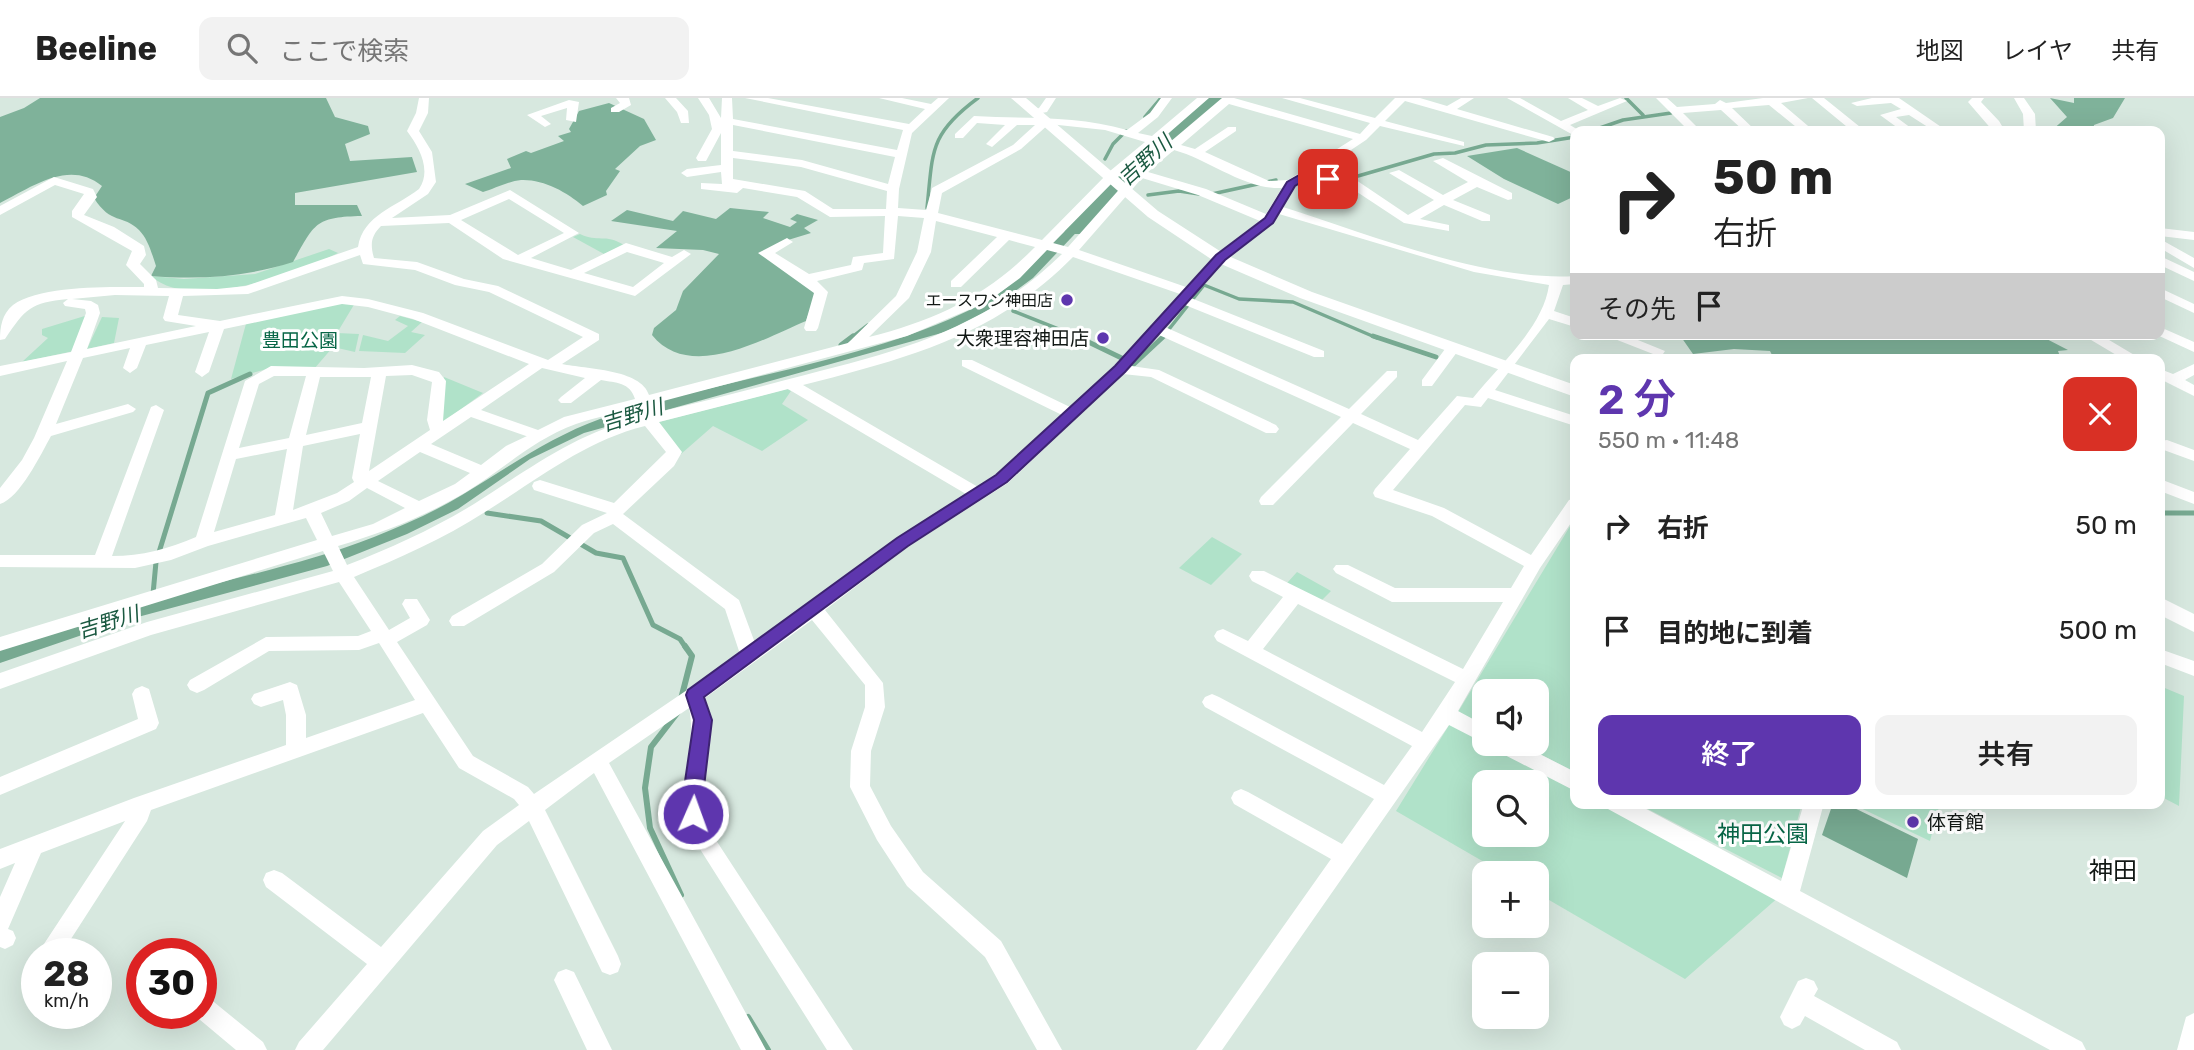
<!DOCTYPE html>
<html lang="ja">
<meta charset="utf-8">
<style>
body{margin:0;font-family:Rubik,"Noto Sans JP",sans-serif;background:#f2f2f2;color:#222;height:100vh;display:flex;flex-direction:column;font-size:26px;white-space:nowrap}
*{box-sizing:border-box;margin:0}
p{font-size:23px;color:#767676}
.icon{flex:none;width:38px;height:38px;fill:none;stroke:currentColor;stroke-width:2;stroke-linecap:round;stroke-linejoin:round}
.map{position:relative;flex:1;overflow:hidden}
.sheet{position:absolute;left:1570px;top:256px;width:595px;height:455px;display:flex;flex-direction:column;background:#fff;border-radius:14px;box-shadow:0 7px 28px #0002}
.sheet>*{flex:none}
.banner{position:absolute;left:1570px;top:28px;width:595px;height:214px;border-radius:14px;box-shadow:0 7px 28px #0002;background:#fff;color:#222;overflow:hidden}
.fabs{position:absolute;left:1472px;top:581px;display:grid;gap:14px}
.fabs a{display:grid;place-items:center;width:77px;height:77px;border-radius:14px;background:#fff;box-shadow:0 7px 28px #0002;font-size:35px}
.speed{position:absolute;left:21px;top:840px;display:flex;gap:14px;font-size:35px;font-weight:700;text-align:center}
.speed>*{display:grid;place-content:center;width:91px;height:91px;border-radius:50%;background:#fff;box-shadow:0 7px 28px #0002;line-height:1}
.speed small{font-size:18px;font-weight:400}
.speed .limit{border:10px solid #d22;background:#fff;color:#111}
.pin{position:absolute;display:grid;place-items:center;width:60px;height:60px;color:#fff;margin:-30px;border-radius:14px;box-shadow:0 4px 10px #0006}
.me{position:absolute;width:77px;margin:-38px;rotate:2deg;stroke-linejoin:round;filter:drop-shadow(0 0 5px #0008)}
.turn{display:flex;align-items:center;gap:24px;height:147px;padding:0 28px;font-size:32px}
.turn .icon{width:91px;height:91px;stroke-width:2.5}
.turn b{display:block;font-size:49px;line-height:60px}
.then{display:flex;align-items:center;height:66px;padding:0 28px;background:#0003;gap:14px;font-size:26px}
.round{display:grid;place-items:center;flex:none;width:74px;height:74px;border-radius:14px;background:#f2f2f2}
.summary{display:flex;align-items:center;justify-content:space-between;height:119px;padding:0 28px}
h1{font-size:42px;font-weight:600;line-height:52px;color:#5e36ae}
.cta{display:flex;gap:14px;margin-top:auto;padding:14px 28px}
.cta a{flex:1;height:80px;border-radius:14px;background:#5e36ae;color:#fff;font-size:28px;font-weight:600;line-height:80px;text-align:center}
.cta a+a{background:#f2f2f2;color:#222}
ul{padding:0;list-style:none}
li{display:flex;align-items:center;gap:21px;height:105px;padding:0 28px}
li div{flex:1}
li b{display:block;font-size:26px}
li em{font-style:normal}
header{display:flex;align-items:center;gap:42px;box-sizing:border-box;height:98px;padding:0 35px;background:#fff;border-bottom:2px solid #e0e0e0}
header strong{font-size:33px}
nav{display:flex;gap:38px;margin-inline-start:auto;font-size:24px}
.search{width:490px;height:63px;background:#f2f2f2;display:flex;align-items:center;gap:18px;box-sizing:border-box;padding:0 24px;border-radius:14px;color:#767676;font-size:26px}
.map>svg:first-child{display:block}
.green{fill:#b0e2c9;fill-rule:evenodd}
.forest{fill:#7fb29a}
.water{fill:#77a991}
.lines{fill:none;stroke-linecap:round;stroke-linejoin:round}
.stream-far2{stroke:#77a991;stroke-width:3.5}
.stream-far1{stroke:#77a991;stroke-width:5}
.stream{stroke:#77a991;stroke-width:6}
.river{fill:#77a991;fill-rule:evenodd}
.minor{fill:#fff;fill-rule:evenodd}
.tertiary{fill:#fff;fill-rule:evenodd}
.route{fill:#5e36ae;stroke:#3d2371;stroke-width:2}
.poi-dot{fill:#5e36ae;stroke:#fff;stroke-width:2.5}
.labels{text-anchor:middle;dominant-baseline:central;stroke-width:6;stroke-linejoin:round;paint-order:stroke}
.far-poi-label{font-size:16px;fill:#121815;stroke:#fff;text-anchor:end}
.poi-label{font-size:19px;fill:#121815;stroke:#fff;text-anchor:end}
.park-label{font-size:19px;fill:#076646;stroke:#fff}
.water-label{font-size:21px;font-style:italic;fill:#1b5941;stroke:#fff}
.near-park-label{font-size:23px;fill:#076646;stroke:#fff}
.near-neighbourhood-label{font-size:24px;fill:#121815;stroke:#fff}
</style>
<header>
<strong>Beeline</strong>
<div class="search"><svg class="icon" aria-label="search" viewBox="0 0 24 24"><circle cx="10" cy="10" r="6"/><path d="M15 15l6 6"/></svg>ここで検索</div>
<nav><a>地図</a><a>レイヤ</a><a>共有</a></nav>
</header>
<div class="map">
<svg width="2194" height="952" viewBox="0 0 2194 952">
<rect width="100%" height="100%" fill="#d7e8df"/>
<path class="green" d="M580 136C598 145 605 135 624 147L604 156 573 139Z
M329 151 338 155C296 176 190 214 151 178L184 181 255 176Z
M342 204 355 205 337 235 359 236 355 254 333 249 314 271 274 269 231 281 247 222Z
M88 217 74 253 22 264 48 240 42 237V231Z
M400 218 422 224 411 234 425 237 405 255 359 253 363 237 388 243 408 228 395 222Z
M102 219 119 220 114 245 87 251Z
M444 279 483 295 442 325 441 320Z
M787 291 791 293 782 306 808 322 762 353 713 328 681 356 655 325Z
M1575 420V674L1520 646H1536V593H1484V627L1458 614Z
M1212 439 1242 456 1211 487 1179 470Z
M1297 474 1331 493 1321 503 1287 485Z
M2160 588 2184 598 2179 708 2160 698Z
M1451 624 1484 642V646H1492L1575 690V705H1605L1780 798 1685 881 1537 795 1536 775H1503L1396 713ZM1484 684H1536V737H1484Z
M1636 705H1802L1782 780Z
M1850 705H1940L1930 743Z"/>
<path class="forest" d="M40 0H326L335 19 368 28 370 36 345 46 350 63 412 59 417 74 295 95V107H357L362 118C315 119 315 125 293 164 246 179 200 182 151 178L156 168C152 156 148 141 139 132 123 116 111 127 94 100L102 88C69 61 32 89 0 105V19L24 10Z
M2050 0 2074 5V0H2125L2113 20 2094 27 2093 33H2051L2067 19Z
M609 5 644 21 656 42 640 48 615 71 620 73 606 93 607 97 583 108C567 94 543 81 521 82 509 83 494 91 483 94L465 86 511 70 507 61 526 53 531 55 564 43 558 38 571 34 569 31 579 13Z
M1517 50 1575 76V98L1558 106 1504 81 1467 58Z
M730 110 769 114 763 120 790 129 797 124 790 121 797 116 818 122 804 130 811 135 788 142 762 156 816 195 806 223C763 241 690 284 652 237L654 230 676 212 683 193 719 156 703 152 656 150 677 133 611 123 627 112 673 123 683 113 716 121Z
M1679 236H2037L2068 252 2058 253 2061 261H1774L1770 253 1734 251 1693 256Z"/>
<path class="water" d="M1110 99 1033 180 991 211 945 234 584 335 530 361 458 411 407 436 327 468 123 523 0 565V552C56 534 112 514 169 498 237 479 308 465 374 439 404 427 434 414 462 397 507 370 550 339 600 321 722 280 859 266 974 210 1031 183 1059 125 1110 99Z
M1833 705H1844L1918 741 1907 780 1822 737Z"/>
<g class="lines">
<path class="stream-far2" d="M1626 0 1643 17
M1145 19 1161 0
M1591 33 1623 22 1671 15
M1105 61 1113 46 1126 33
M1331 78H1358L1434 56 1455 55 1486 47 1537 45 1575 39
M1212 96 1276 82
M1148 97 1179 93 1199 96
M927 110C933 53 929 36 978 0
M1013 213 1081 240
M851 240 868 227
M1162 240 1204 187 1239 201 1293 204 1377 240"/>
<path class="stream-far1" d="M1076 238 1134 266 1164 238
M1373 238 1436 259
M841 247 853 238
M487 415 541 423 596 455 623 460 653 527 680 541 686 550
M2160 415H2194
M153 496 156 464 208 295 250 276"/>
<path class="stream" d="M681 601 692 558 685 548
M678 614 651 649 645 690 650 730 681 797
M748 919 768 952"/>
<path class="river" d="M1204 0H1224L1142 73 1082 136H1066L1063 131 1066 126 1128 65Z"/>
<path class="minor" d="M419 0H429L428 15 419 33 432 54 436 84 428 96 392 120 450 117 510 92 579 135 531 160 571 172 626 145 672 159 684 152 691 156 635 198 503 161 449 125 381 128C371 138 370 146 374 160L417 164 464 181 498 188 599 236V242L562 266C586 271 641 271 649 297L848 245 896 198 917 154 924 120 898 118 894 161 864 165 862 172 817 183 828 194 818 230 816 233H806L804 230 814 195 758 155 787 140 793 144 775 155 809 176 851 167 853 159 883 155 885 118 830 119 797 99 743 90 737 95 701 91V85L722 86 721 74 687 79 681 75 687 71 721 67V35L706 63H698L696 60 712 31 709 17 698 0H709L721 20 722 0H732L733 21 897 52 903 32 745 0H768L909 26 925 11 879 0H902L931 6 938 0H949L912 35 899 91 898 110 926 112 932 90 1013 47 1035 27H1017L992 49 986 46 1005 27 977 25 963 40H955V36L974 18C1025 21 1077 17 1127 32L1150 15 1161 0H1172L1158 19 1138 35 1152 38 1197 0H1209L1162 41 1170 44 1222 0H1234L1360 36 1370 25 1282 0H1300L1375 20 1395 0H1420L1447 8 1461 0H1474L1457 11 1553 39 1555 41 1549 44 1405 3 1385 23 1464 44V48L1380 28 1366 42 1318 74 1356 82 1408 117 1434 102 1389 75 1399 72 1443 97 1468 84 1433 63 1443 60 1512 95V101L1508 102 1477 89 1453 102 1490 117V123H1482L1444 107 1420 121 1449 127V133L1404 125 1348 88 1310 79 1296 88 1283 109C1368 136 1487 184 1575 178V186L1563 187 1554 213 1575 220V229L1549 221 1495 292 1575 318V328L1488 300 1481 309 1465 307 1393 392 1444 410 1531 457 1569 402 1575 400V419L1540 470 1458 613 1484 627V645L1449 627 1222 952H1196L1331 761 1234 706 1231 700 1234 694 1241 691 1248 694 1342 746 1374 701 1205 609 1202 604 1205 599 1212 596 1219 599 1384 687 1412 648 1217 543 1214 538 1217 533 1223 531 1248 543 1283 499 1252 483 1249 478 1252 473H1264L1463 571 1503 504H1392L1336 475 1333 471 1336 467H1348L1395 490H1511L1524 468 1432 418 1375 399 1373 395 1375 391 1410 351 1353 325 1273 407H1261L1259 403 1261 399 1341 319 1159 237 1131 268 1159 272 1276 327 1279 331 1276 335H1266L1151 279 1123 276 1008 385 909 448 825 512 883 585 885 609 871 653 870 688 891 728 923 774 1001 843 1062 952H1037L985 859 907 788 877 742 850 689 851 653 865 609V587L812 522 705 600C723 645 689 691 712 736L853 952H827L693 740C669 690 699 658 689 610L609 665 766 952H741L594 675 545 712 618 858 621 866 618 874 610 877 602 874 529 723 497 747 323 952H295L299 944 367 866 266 789 263 782 266 775 274 772 282 775 381 849 483 733 519 707 514 701 459 670 423 615 151 712 147 723 69 844 72 845 74 856H41L40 852 125 723 41 755 8 831 13 833 16 840 13 847 5 851 0 849V799L15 765 0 771V751L134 700 286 647V617L283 602 261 609 254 606 251 601 254 596 290 584 297 587 306 617V640L415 602 379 545 359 552 269 553 204 592 197 595 190 592 187 587 190 582 266 539 358 538 371 533 339 484 151 537 0 591V575L147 524 333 473 323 453 0 553V539L317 442 306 420 208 448 171 462 135 470 0 469V457H95L151 309 156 307 164 312 112 458C142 458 168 451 196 439L245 283 271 268 364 270 412 267 439 274 446 283 443 323 529 266 413 221 368 209 342 206 224 231 209 274 202 279 195 274 209 234 146 247 137 270 130 275 123 270 130 250 83 260 56 326 128 306 136 311 133 314 51 338C41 356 20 400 0 406V390L22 362 34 340 67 263 0 278V268L71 254 86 215 85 211 65 208 63 205 68 201C30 205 26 210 5 241L0 242C0 229 2 216 13 207 40 187 111 189 144 189V186L126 167 132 153 72 119V113L84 96 55 87 0 117V108L54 79 93 91 97 99 84 117 114 129 144 148 146 157 140 166 156 182 158 190 217 191 246 188 358 149C363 117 396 109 419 91 432 72 419 49 407 33L416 15ZM1229 6 1353 41 1288 82 1269 83 1205 54 1236 33V29H1228L1195 51 1181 47ZM1049 26 1105 32 1145 44 1110 73 1042 142 938 115 942 95 1021 51ZM733 27 895 59 888 86 802 62 733 53ZM1156 47 1164 49 1138 71H1130L1128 74 1132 77 1068 149 1053 145 1118 79ZM1174 52C1210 62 1245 92 1282 90L1266 116 1206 91 1148 74ZM733 60 801 69 887 93 886 111H833L805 93 733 81ZM1142 80 1198 97 1260 123 1215 157 1186 189 1079 152ZM509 101 564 135 518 157 461 122ZM1279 116 1474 174 1549 187C1543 230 1499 267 1473 300L1457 298 1418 342 1361 316 1397 279V273H1387L1349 311 1165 229 1185 207 1314 259H1324V253L1191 200 1225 163 1273 125ZM936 123 997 139 951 183V189H961L1009 142 1035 149C987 198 936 222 869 239L909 200 931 154ZM1047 152 1062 156C987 229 905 252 805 277 755 290 705 303 655 315L652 306 907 238 987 204 1020 180ZM627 154 664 165 633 189 584 175ZM360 157 363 166 415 172 455 187 489 194 583 239 548 262 423 215 368 201 342 198 220 223 178 217 183 198 248 196ZM1073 159 1180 196 1115 268 1070 309 972 262H962V268L1062 317 996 377 978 389 803 287C907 260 995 238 1073 159ZM115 197 169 198 163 220 165 223 196 228 87 251 100 215 98 207 91 203 72 201ZM542 270 585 280 561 299 558 302 561 305H571L601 282C616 285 630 284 635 301L564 319 538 332 481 312ZM412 277 432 284 427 322 430 332 369 373 386 278ZM274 278H306L289 340 239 350 259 286ZM320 279H371L362 325 306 337ZM788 291 966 396 897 440 755 545 739 502 623 416 674 368 682 354 659 324ZM638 310 641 319C576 335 529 371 474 406 433 431 391 450 347 467L338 448C382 435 426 418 466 394 503 372 532 342 576 326 596 319 618 315 638 310ZM471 319 526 338H527L506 348 481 367 431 346ZM645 328 666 354 614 405 540 382 534 384 532 388 534 392 607 415 582 427 542 466 452 518 449 523 452 528H464L554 474 594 435 613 426 725 511 740 556 534 696 528 689 473 658 397 544 427 527 430 522 417 501H405L402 506 410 520 389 532 354 479C399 460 443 441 485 414 537 382 584 343 645 328ZM360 336 352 380 354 384 337 395 293 412 303 348ZM287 351 275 417 214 434 236 361ZM420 354 470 375 455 386 419 403 378 383ZM367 390 405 410 373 426 332 438 321 415 349 403ZM1298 506 1455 584 1422 634 1263 551Z
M616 0H629L631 7 619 14H611V10L620 5Z
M665 0H676L688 13 689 25H681L677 14Z
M1046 0H1056L1047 14 1032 17V13L1039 10Z
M1507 0H1520L1561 23 1588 12 1568 0H1582L1598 8 1620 0 1627 3 1570 27 1580 33H1575V38Z
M1656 0H1667L1677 9 1715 6 1720 2 1726 5 1763 0H1808L1781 5 1814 33H1801L1769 7 1732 10 1756 33H1744L1721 12 1683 15 1701 33H1689Z
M1812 0H1824L1865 33H1852Z
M1872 0H1899L1947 33H1934L1909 17 1896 19 1915 33H1902L1880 17 1901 11 1891 5 1857 8 1851 5Z
M1972 0H1984L1981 4 1999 23 2005 33H1993L1968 4Z
M2014 0H2024L2035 16 2036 33H2024L2023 16Z
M569 2 579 4 576 24 566 22 567 10 541 18 551 26 545 29 527 17Z
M1653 30 1664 31 1666 33H1647Z
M2160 130 2194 134V142L2160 138Z
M2160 141 2194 160V170L2160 150Z
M2160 158 2194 174V183L2160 167Z
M2160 190 2194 206V215L2160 199Z
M2160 229 2194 244V254L2155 236H2160Z
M1602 236H1623L1665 253 1663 256H1653Z
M2081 236H2099L2141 261H2123Z
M1453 246 1460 250 1432 288H1422V282L1448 247Z
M2194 266V277L2185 282 2194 287V298L2160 281V271L2173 276Z
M2167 342 2194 352V363L2161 351V343Z
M2160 381 2194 394V406L2160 393Z
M2160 551 2194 563V578L2160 565Z
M142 588 149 591 159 625 156 631 0 697V679L138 621 132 596 135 591Z
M1492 646H1520L1575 674V693L1495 652Z
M1605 705H1635L1781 783 1804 705H1824L1800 793 2082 944 2086 952H2050L1608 711Z
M566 871 574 874 612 952H587L554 882 558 874Z
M1806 880 1814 883 1818 891 1814 898 1897 944 1901 952H1865L1805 918 1800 927 1792 931 1784 927 1780 919 1798 883Z
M201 897 209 900 263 944 267 952H236L193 916 201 915Z
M2194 915V952H2177L2186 919Z"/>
<path class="tertiary" d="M1011 0H1026L1158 113 1226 157 1312 194 1575 287V299L1300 200 1214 163 1148 119Z
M2160 499 2194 516V534L2160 517Z"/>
</g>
<path class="route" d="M1308 72 1333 81 1328 85 1310 79 1295 88 1273 125 1225 162 1125 274 1007 384 908 448 704 599 712 622 700 722H687L684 690 694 622 686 597 688 592 897 440 996 377 1115 268 1216 157 1265 120 1287 84Z"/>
<g class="poi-dot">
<circle cx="1067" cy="202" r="7"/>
<circle cx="1103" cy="240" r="7"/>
<circle cx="1913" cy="724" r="7"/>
</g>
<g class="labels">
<g class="far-poi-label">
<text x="1053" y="202">エースワン神田店</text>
</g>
<g class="poi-label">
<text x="1089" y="240">大衆理容神田店</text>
<text x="1927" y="724" text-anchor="start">体育館</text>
</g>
<g class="park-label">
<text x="300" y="242">豊田公園</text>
</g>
<g class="water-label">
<text transform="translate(1145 62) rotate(-42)">吉野川</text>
<text transform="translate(632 317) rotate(-17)">吉野川</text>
<text transform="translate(108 524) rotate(-17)">吉野川</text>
</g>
<g class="near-park-label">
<text x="1763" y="736">神田公園</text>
</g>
<g class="near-neighbourhood-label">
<text x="2113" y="773">神田</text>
</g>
</g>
</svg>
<div class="fabs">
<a><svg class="icon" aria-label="sound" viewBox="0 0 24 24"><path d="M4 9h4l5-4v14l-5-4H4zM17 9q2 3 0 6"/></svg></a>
<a><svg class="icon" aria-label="search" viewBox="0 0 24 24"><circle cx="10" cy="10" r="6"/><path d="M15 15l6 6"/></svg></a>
<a>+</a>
<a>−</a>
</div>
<div class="speed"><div>28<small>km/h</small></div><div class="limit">30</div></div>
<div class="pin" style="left:1328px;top:81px;background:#d93025"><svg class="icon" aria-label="arrive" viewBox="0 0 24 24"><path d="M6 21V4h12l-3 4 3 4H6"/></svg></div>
<svg class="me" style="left:693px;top:716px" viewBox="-20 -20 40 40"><circle r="17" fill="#5e36ae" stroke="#fff" stroke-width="3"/><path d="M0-11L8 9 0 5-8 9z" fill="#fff"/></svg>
<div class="banner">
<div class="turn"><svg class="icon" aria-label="right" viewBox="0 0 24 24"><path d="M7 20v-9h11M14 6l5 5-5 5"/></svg><div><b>50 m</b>右折</div></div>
<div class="then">その先<svg class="icon" aria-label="arrive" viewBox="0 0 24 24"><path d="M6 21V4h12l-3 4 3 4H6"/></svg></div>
</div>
<section class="sheet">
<div class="summary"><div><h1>2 分</h1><p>550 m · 11:48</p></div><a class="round" style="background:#d93025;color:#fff"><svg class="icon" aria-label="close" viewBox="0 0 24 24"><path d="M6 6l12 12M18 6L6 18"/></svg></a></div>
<ul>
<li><svg class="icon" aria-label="right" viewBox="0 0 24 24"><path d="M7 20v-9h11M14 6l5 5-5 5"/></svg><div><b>右折</b></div><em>50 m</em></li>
<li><svg class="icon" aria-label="arrive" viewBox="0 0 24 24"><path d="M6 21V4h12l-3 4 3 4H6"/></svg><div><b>目的地に到着</b></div><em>500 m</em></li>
</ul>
<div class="cta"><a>終了</a><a>共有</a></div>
</section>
</div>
